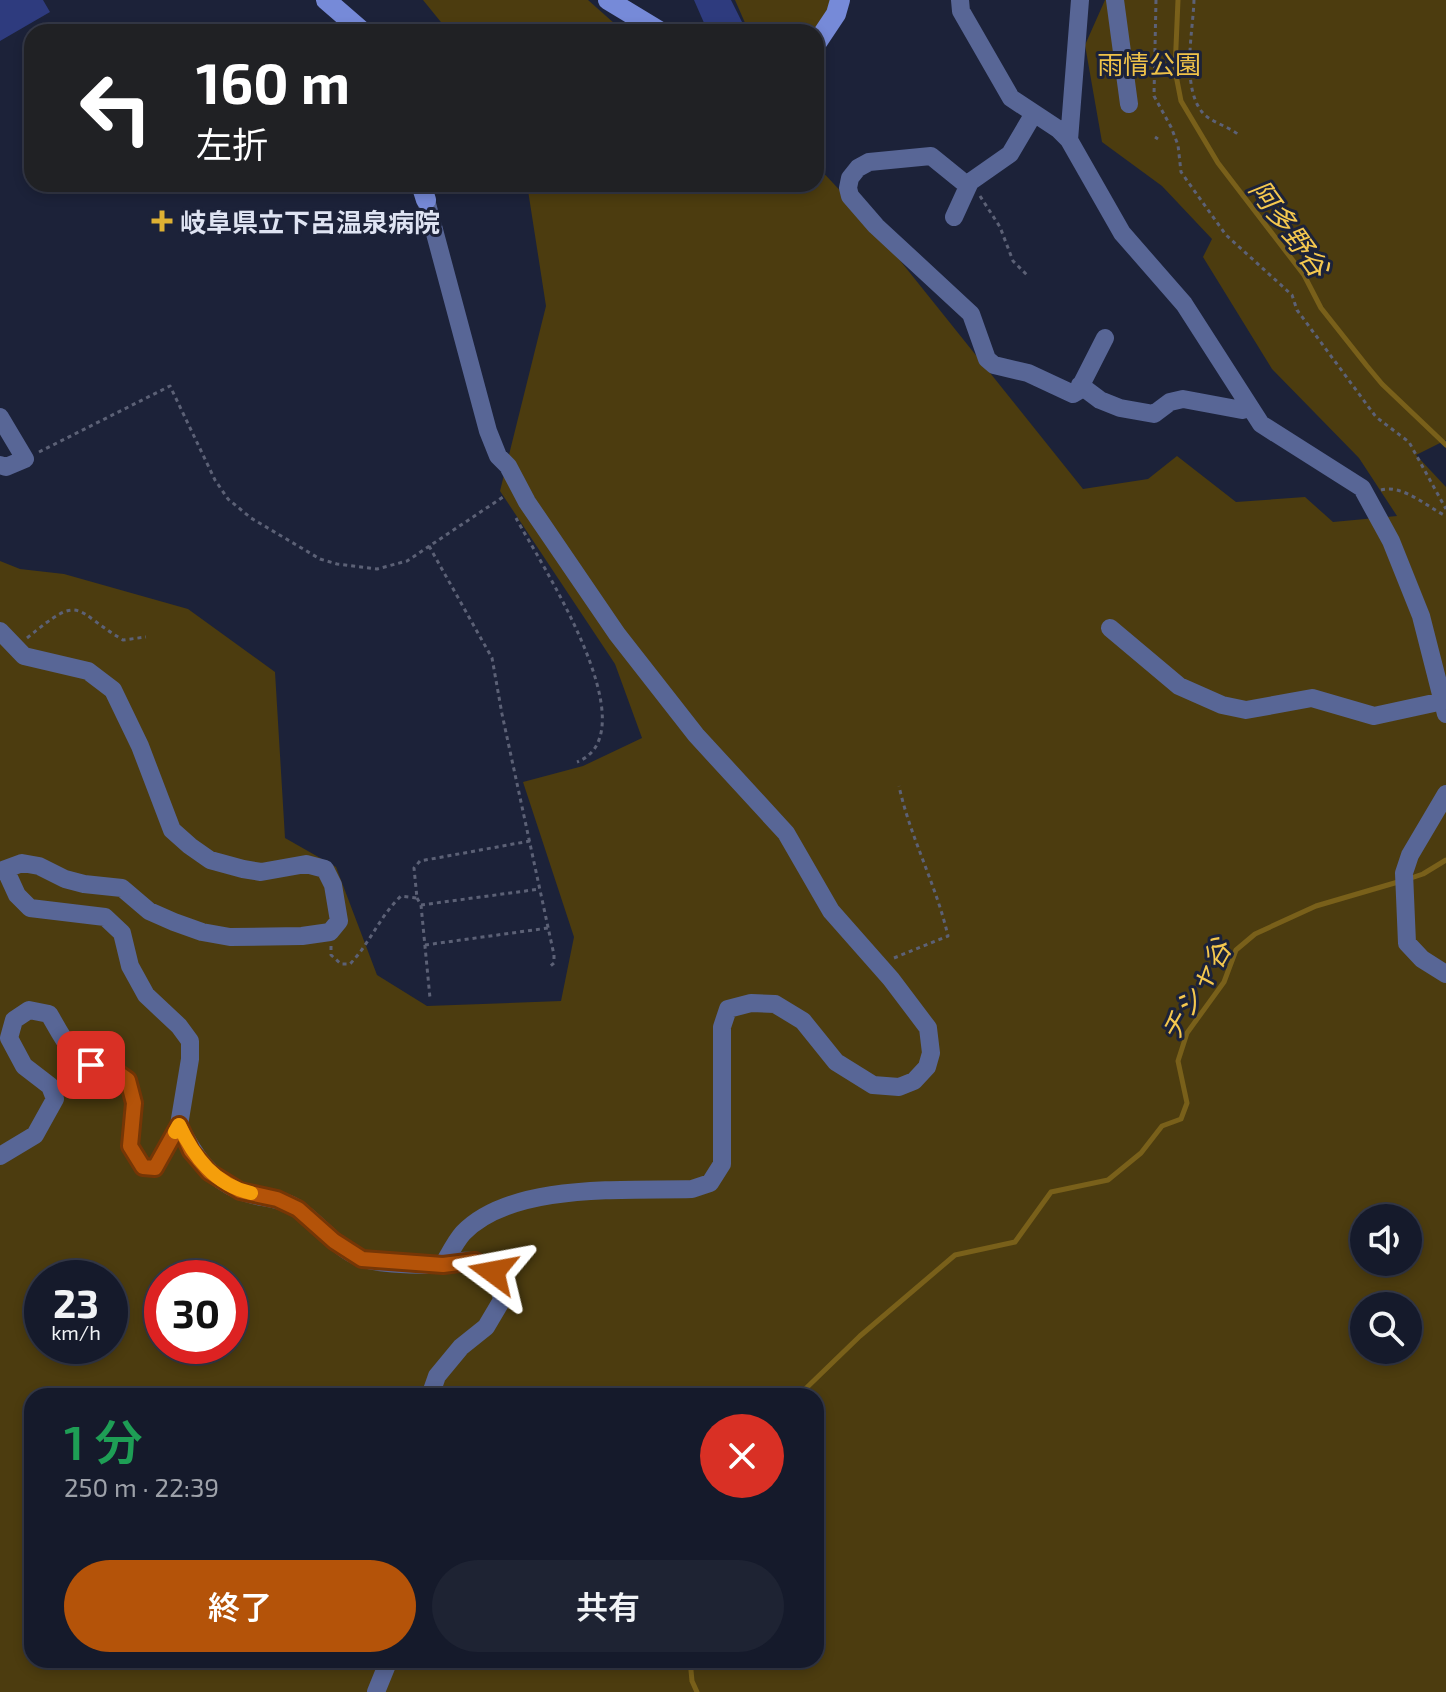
<!DOCTYPE html>
<html lang="ja">
<meta charset="utf-8">
<style>
body{margin:0;font-family:"Exo 2","Noto Sans JP",sans-serif;background:#1e2333;color:#f1f3f6;height:100vh;display:flex;flex-direction:column;font-size:30px;white-space:nowrap}
*{box-sizing:border-box;margin:0}
p{font-size:26px;color:#9da1a9}
.icon{flex:none;width:44px;height:44px;fill:none;stroke:currentColor;stroke-width:2;stroke-linecap:round;stroke-linejoin:round}
.map{position:relative;flex:1;overflow:hidden}
.drawer{position:absolute;left:24px;top:1388px;width:800px;height:280px;display:flex;flex-direction:column;background:#151a2b;border-radius:24px;box-shadow:0 4px 12px #0003,0 0 0 2px #343847}
.drawer>*{flex:none}
.banner{position:absolute;left:24px;top:24px;width:800px;height:168px;border-radius:24px;box-shadow:0 4px 12px #0003,0 0 0 2px #343847;background:#202124;color:#fff;overflow:hidden}
.controls{position:absolute;left:1350px;top:1204px;display:grid;gap:16px}
.controls a{display:grid;place-items:center;width:72px;height:72px;border-radius:50%;background:#151a2b;box-shadow:0 4px 12px #0003,0 0 0 2px #343847;font-size:40px}
.speed{position:absolute;left:24px;top:1260px;display:flex;gap:16px;font-size:40px;font-weight:700;text-align:center}
.speed>*{display:grid;place-content:center;width:104px;height:104px;border-radius:50%;background:#151a2b;box-shadow:0 4px 12px #0003,0 0 0 2px #343847;line-height:1}
.speed small{font-size:20px;font-weight:400}
.speed .limit{border:12px solid #d22;background:#fff;color:#111}
.pin{position:absolute;display:grid;place-items:center;width:68px;height:68px;color:#fff;margin:-34px;border-radius:16px;box-shadow:0 4px 12px #0006}
.me{position:absolute;width:88px;margin:-44px;rotate:283deg;stroke-linejoin:round;filter:drop-shadow(0 0 6px #0008)}
.turn{display:flex;align-items:center;gap:28px;height:168px;padding:0 40px;font-size:36px}
.turn .icon{width:104px;height:104px;stroke-width:2.5}
.turn b{display:block;font-size:56px;line-height:68px}
.round{display:grid;place-items:center;flex:none;width:84px;height:84px;border-radius:42px;background:#1e2333}
.headline{display:flex;align-items:center;justify-content:space-between;height:136px;padding:0 40px}
h1{font-size:48px;font-weight:600;line-height:60px;color:#1e9e55}
.primary-button{display:flex;gap:16px;margin-top:auto;padding:16px 40px}
.primary-button a{flex:1;height:92px;border-radius:48px;background:#b45309;color:#fff;font-size:32px;font-weight:600;line-height:92px;text-align:center}
.primary-button a+a{background:#1e2333;color:#f1f3f6}
.map>svg:first-child{display:block}
.green{fill:#4c3c0f;fill-rule:evenodd}
.lines{fill:none;stroke-linecap:round;stroke-linejoin:round}
.stream{stroke:#79601a;stroke-width:5}
.building{fill:#2e3b7e}
.path{stroke:#5c6176;stroke-width:3;stroke-dasharray:4 4;stroke-linecap:butt}
.street{stroke:#586696;stroke-width:18}
.secondary{stroke:#768ad8;stroke-width:20}
.route-casing{stroke:#753606;stroke-width:20}
.route{stroke:#b45309;stroke-width:14}
.slow{stroke:#f59e0b;stroke-width:14}
.poi-dot{fill:#deb133;stroke:#1c2239;stroke-width:3}
.labels{text-anchor:middle;dominant-baseline:central;stroke-width:6;stroke-linejoin:round;paint-order:stroke}
.park-label{font-size:26px;fill:#efc249;stroke:#1c2239}
.poi-label{font-size:26px;font-weight:bold;fill:#dee3f2;stroke:#1c2239;text-anchor:start}
.water-label{font-size:28px;font-style:italic;fill:#f5c84f;stroke:#1c2239}
</style>
<div class="map">
<svg width="1446" height="1692" viewBox="0 0 1446 1692">
<rect width="100%" height="100%" fill="#1c2239"/>
<path class="green" d="M423 0H588L624 32H449Z
M735 0H831L827 13 815 32H749Z
M1105 0H1446V440L1416 455 1446 487V1692H0V561L20 569 64 574 188 609 275 672 285 838 336 867 377 975 427 1006 561 1001 574 937 523 782 583 766 642 738 615 664 500 491 546 306 527 184H816V165L866 218 1083 489 1148 479 1177 456 1236 502 1305 497 1333 522 1397 516 1359 458 1272 369 1203 257 1212 239 1162 186 1102 142 1085 45ZM1364 1218H1408V1262H1364ZM42 1278H110V1346H42ZM162 1278H230V1346H162ZM1364 1306H1408V1350H1364ZM32 1396H816V1660H32Z"/>
<g class="lines">
<path class="stream" d="M1178 0 1175 70 1181 101 1218 163 1304 275 1321 308 1367 366 1382 384 1446 445
M1408 879 1423 874 1446 860
M798 1396 860 1336 955 1255 1015 1242 1051 1192 1108 1180 1141 1153 1162 1126 1181 1119 1187 1103 1178 1061 1187 1033 1224 982 1236 950 1255 934 1316 906 1398 882
M690 1660 692 1681 697 1692"/>
</g>
<path class="building" d="M0 0H43L50 12 0 41Z
M694 0H731L747 32H708Z"/>
<g class="lines">
<path class="path" d="M1156 0 1154 96 1171 127 1178 145 1181 172 1226 235 1292 295 1297 310 1376 417 1409 442 1446 509
M1194 0C1193 32 1181 85 1202 112 1210 122 1228 126 1239 135
M1155 137 1158 139
M980 196 1000 227 1013 261 1029 277
M39 452 170 386 215 480 228 499 251 518 320 559 337 564 377 569 407 561 506 495
M1381 490C1403 484 1427 507 1446 516
M516 518C539 561 652 732 577 762
M429 546 492 658 502 714 554 955V963L548 968
M27 638C83 592 72 610 123 640L146 637
M417 898 421 905 430 998
M421 905 540 889
M425 945 548 928
M331 946V955L341 964H350C370 943 380 916 401 896L417 898 414 868 420 861 530 841
M894 958 948 936C936 884 910 837 899 786"/>
<path class="street" d="M960 0 961 11 1011 98 1058 129 1069 140 1122 233 1184 304 1261 424 1362 488 1391 541 1421 616 1446 714
M1115 0 1129 104
M1069 140 1080 0
M968 186 931 156 869 162 858 168 850 178 848 188 850 196 876 226 971 314 987 359 994 365 1028 373 1073 394 1078 391 1105 338
M426 200 488 431 498 456 508 466 527 502 617 634 696 735 786 833 831 911 891 979 928 1028 931 1053 927 1067 914 1081 899 1087 873 1085 836 1062 803 1021 775 1004 751 1003 728 1009 722 1027V1164L710 1183 692 1189C626 1191 512 1182 463 1233 455 1242 449 1255 443 1265
M954 217 970 182 1010 154 1033 115
M1080 385 1100 400 1120 408 1154 414 1170 402 1183 399 1242 410 1250 408
M0 417 25 459 6 467 0 465
M1110 628 1179 686 1222 705 1246 710 1312 698 1374 716 1443 701
M0 631 24 656 88 671 113 690 140 746 172 830 190 846 210 860 243 869 261 872 306 864 325 869 333 885 339 921 330 932 302 936 230 937 202 932 174 922 149 911 122 888 84 884 65 879 39 866 22 863 0 871
M1446 794 1410 855 1404 873 1407 943 1422 959 1446 974
M179 1125C193 1154 209 1178 240 1191 259 1199 281 1197 298 1209 320 1224 337 1249 361 1258 378 1265 423 1265 441 1265 452 1264 467 1258 477 1262 496 1269 499 1282 502 1300L486 1327 461 1347 437 1376 430 1396
M0 1156 35 1135 55 1099 50 1086 24 1066 9 1038 14 1020 29 1010 49 1014C61 1034 70 1056 92 1065 105 1070 116 1071 128 1080L134 1103 130 1146 143 1167 155 1168 179 1125 190 1059V1041L179 1026 146 995 130 966 122 933 105 917 30 908 17 895 6 871
M376 1692 389 1660"/>
<path class="secondary" d="M326 0 363 32
M608 0 661 32
M816 44 836 14 840 0
M421 184 426 200"/>
</g>
<g class="lines">
<g class="route-casing">
<path id="route" d="M91 1065 114 1070 128 1080 134 1103 130 1146 143 1167 155 1168 179 1125 191 1151 209 1172 240 1191 277 1199 298 1209 334 1241 362 1259 443 1265 475 1261 493 1272"/>
</g>
<use href="#route" class="route"/>
<path class="slow" d="M175 1132 179 1125C194 1157 215 1185 251 1193"/>
</g>
<path class="poi-dot" d="M158 209h8v8h8v8h-8v8h-8v-8h-8v-8h8z"/>
<g class="labels">
<g class="park-label">
<text x="1149" y="63">雨情公園</text>
</g>
<g class="poi-label">
<text x="180" y="221">岐阜県立下呂温泉病院</text>
</g>
<g class="water-label">
<text transform="translate(1290 228) rotate(54)">阿多野谷</text>
<text transform="translate(1195 990) rotate(-60)">チシャ谷</text>
</g>
</g>
</svg>
<div class="controls">
<a><svg class="icon" aria-label="sound" viewBox="0 0 24 24"><path d="M4 9h4l5-4v14l-5-4H4zM17 9q2 3 0 6"/></svg></a>
<a><svg class="icon" aria-label="search" viewBox="0 0 24 24"><circle cx="10" cy="10" r="6"/><path d="M15 15l6 6"/></svg></a>
</div>
<div class="speed"><div>23<small>km/h</small></div><div class="limit">30</div></div>
<div class="pin" style="left:91px;top:1065px;background:#d93025"><svg class="icon" aria-label="arrive" viewBox="0 0 24 24"><path d="M6 21V4h12l-3 4 3 4H6"/></svg></div>
<svg class="me" style="left:493px;top:1272px" viewBox="-20 -20 40 40"><path d="M0-17L14 15 0 8-14 15z" fill="#b45309" stroke="#fff" stroke-width="4"/></svg>
<div class="banner">
<div class="turn"><svg class="icon" aria-label="left" viewBox="0 0 24 24"><path d="M17 20v-9H6M10 6l-5 5 5 5"/></svg><div><b>160 m</b>左折</div></div>
</div>
<section class="drawer">
<div class="headline"><div><h1>1 分</h1><p>250 m · 22:39</p></div><a class="round" style="background:#d93025;color:#fff"><svg class="icon" aria-label="close" viewBox="0 0 24 24"><path d="M6 6l12 12M18 6L6 18"/></svg></a></div>
<div class="primary-button"><a>終了</a><a>共有</a></div>
</section>
</div>
